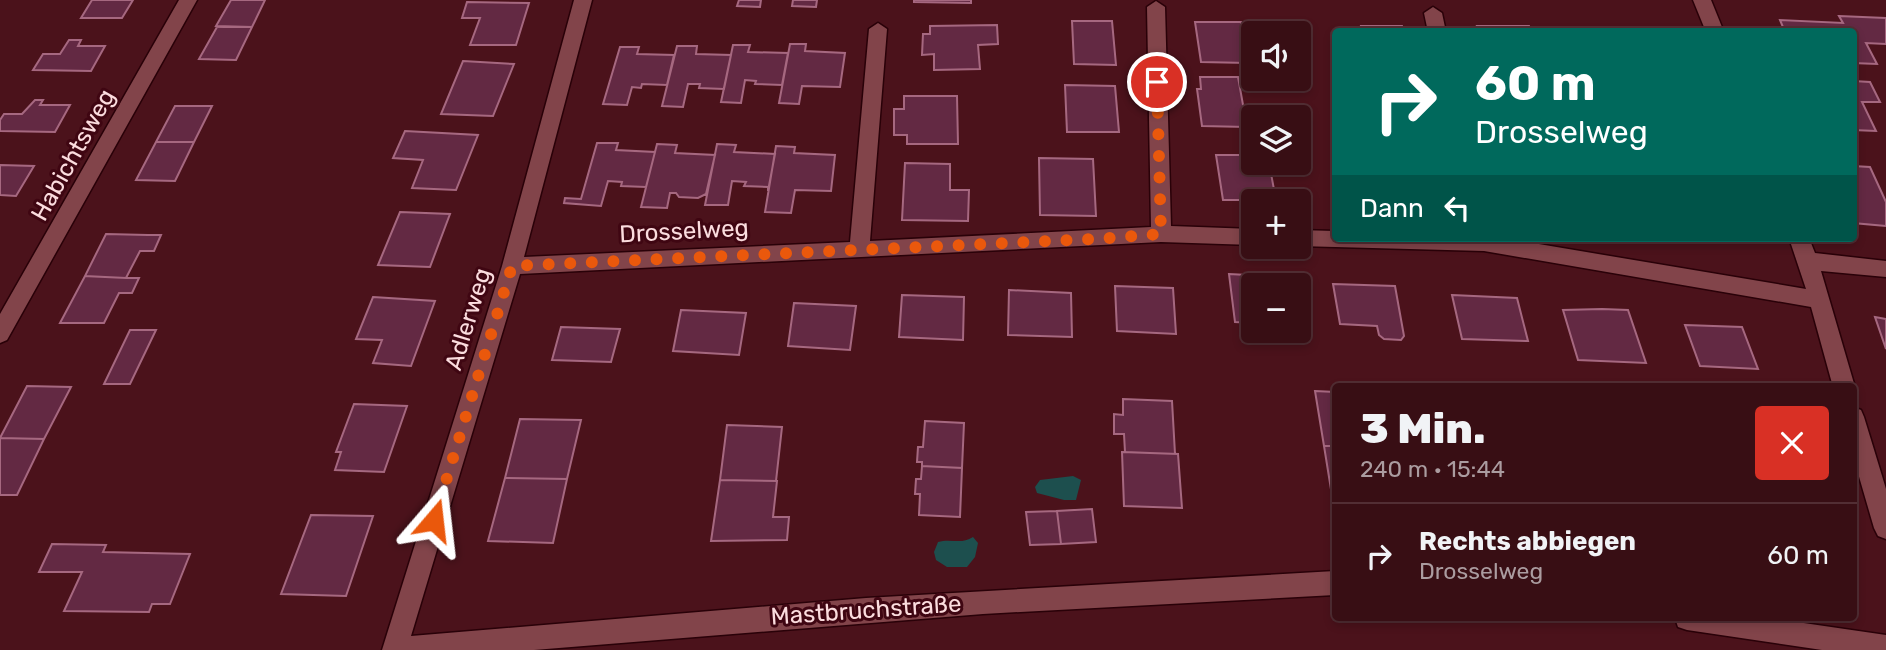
<!DOCTYPE html>
<html lang="de">
<meta charset="utf-8">
<style>
body{margin:0;font-family:Rubik,sans-serif;background:#3f171d;color:#f1f3f6;height:100vh;display:flex;flex-direction:column;font-size:26px;white-space:nowrap}
*{box-sizing:border-box;margin:0}
p{font-size:23px;color:#ab9ca0}
.icon{flex:none;width:38px;height:38px;fill:none;stroke:currentColor;stroke-width:2;stroke-linecap:round;stroke-linejoin:round}
.map{position:relative;flex:1;overflow:hidden}
.panel{position:absolute;left:1332px;top:383px;width:525px;height:238px;display:flex;flex-direction:column;background:#380e14;border-radius:7px;box-shadow:0 4px 10px #0003,0 0 0 2px #522e34}
.panel>*{flex:none}
.banner{position:absolute;left:1332px;top:28px;width:525px;height:214px;border-radius:7px;box-shadow:0 4px 10px #0003,0 0 0 2px #522e34;background:#00695c;color:#fff;overflow:hidden}
.controls{position:absolute;left:1241px;top:21px;display:grid;gap:14px}
.controls a{display:grid;place-items:center;width:70px;height:70px;border-radius:7px;background:#380e14;box-shadow:0 4px 10px #0003,0 0 0 2px #522e34;font-size:35px}
.pin{position:absolute;display:grid;place-items:center;width:60px;height:60px;color:#fff;margin:-30px;border:4px solid #fff;border-radius:50%;box-shadow:0 2px 7px #0007}
.me{position:absolute;width:77px;margin:-38px;rotate:17deg;stroke-linejoin:round;filter:drop-shadow(0 0 5px #0008)}
.turn{display:flex;align-items:center;gap:24px;height:147px;padding:0 28px;font-size:32px}
.turn .icon{width:91px;height:91px;stroke-width:2.5}
.turn b{display:block;font-size:49px;line-height:60px}
.then{display:flex;align-items:center;height:66px;padding:0 28px;background:#0003;gap:14px;font-size:26px}
.round{display:grid;place-items:center;flex:none;width:74px;height:74px;border-radius:7px;background:#3f171d}
.overview{display:flex;align-items:center;justify-content:space-between;height:119px;padding:0 28px}
h1{font-size:42px;font-weight:800;line-height:52px}
ul{padding:0;list-style:none}
li{display:flex;align-items:center;gap:21px;height:105px;padding:0 28px;border-top:2px solid #522e34}
li div{flex:1}
li b{display:block;font-size:26px}
li em{font-style:normal}
.map>svg:first-child{display:block}
.water{fill:#1d4f4e}
.building{fill:#632943;stroke:#a66880;stroke-width:2}
.lines{fill:none;stroke-linecap:round;stroke-linejoin:round}
.minor-casing{stroke:#290108;stroke-width:3}
.minor{fill:#82444a;fill-rule:evenodd}
.route{stroke:#ea580c;stroke-width:12;stroke-dasharray:0 21.6}
.labels{text-anchor:middle;dominant-baseline:central;stroke-width:6;stroke-linejoin:round;paint-order:stroke}
.street-label{font-size:24px;fill:#fbdcde;stroke:#3f0612}
</style>
<div class="map">
<svg width="1886" height="650" viewBox="0 0 1886 650">
<rect width="100%" height="100%" fill="#4b121b"/>
<path class="water" d="M1073 476 1081 480 1076 500H1064L1037 493 1035 487 1040 480Z
M973 537 978 543 975 557 967 567H947L936 560 934 552 938 542C951 538 961 545 973 537Z"/>
<path class="building" d="M92 0H133L122 18H81Z
M231 0H265L252 27 216 26Z
M739 0H761L760 7 737 6Z
M793 0H817L816 7 792 6Z
M914 0H971V3L914 2Z
M467 2 529 3 516 45H470L480 18H462Z
M1839 16 1886 18V44L1866 43 1877 64 1853 63V32H1785L1780 20 1843 23Z
M1072 21H1112L1116 65 1074 64Z
M1195 22H1241L1248 63 1201 62Z
M997 25 998 44 978 45 980 69 934 70V54L922 55 923 34H930V26Z
M1361 26H1402L1404 32H1362Z
M1477 26H1529L1531 32H1479Z
M217 27H252L236 60 199 59Z
M69 40H81L78 46H105L91 71 33 70 43 54H60Z
M790 44H806L805 51 845 53 840 87 802 86 799 104 779 103Z
M733 45H750L748 52 788 53 782 85 755 84 756 81 745 80 741 103 721 102Z
M677 46H697L696 54 731 55 724 89 699 88 700 84H688L683 107 662 106Z
M620 47H639L637 54 674 55 667 85 642 84 641 88 632 87 627 105 603 104Z
M463 61 514 64 493 116 441 114Z
M1200 77H1238L1247 127 1202 126 1197 89H1201Z
M1853 81 1870 82 1880 102H1862L1876 131 1853 130Z
M1065 85 1115 86 1119 132H1067Z
M904 96H957L958 144H907V135H894V109H904Z
M35 100H43L40 105H70L55 132 0 131V120L4 114H22Z
M175 106H212L194 142H156Z
M405 131 478 135 456 190 412 188 423 160 393 158Z
M156 142H194L175 181 136 180Z
M597 143H618L616 150 655 152 646 187 621 186 622 182 608 181 601 206 564 203 565 198 581 199Z
M657 144 677 145 675 153 715 155 706 194 698 198 679 197 676 193H670L667 208 641 207Z
M717 144 736 145 734 152 775 154 768 191V187L744 186 746 182 732 181 728 205H705Z
M776 146 795 147 794 153 835 155 831 191 795 190 791 213 765 212Z
M1216 155H1253V163H1269L1276 200H1223Z
M1039 158 1093 159 1096 216 1040 215Z
M905 163 950 164V190H969L968 221 902 220Z
M0 165 34 166 16 196 0 195Z
M1853 166 1870 167 1886 202V226L1853 223Z
M400 212 450 214 430 267 378 265Z
M106 234 148 235H161L154 251H140L126 278 85 276Z
M1229 274 1247 275V280L1286 282 1287 285H1253V323L1235 322Z
M85 276 126 278H139L132 293H119L104 323H60Z
M1333 284 1395 286 1404 336 1401 340 1384 339 1379 335 1377 326 1340 324Z
M1115 286 1173 288 1176 334 1117 331Z
M1009 290 1071 293 1072 337 1008 335Z
M902 295 964 297 963 340 899 337Z
M1452 295 1517 298 1528 341 1462 339Z
M373 297 435 301 411 366 373 363 382 340 356 339Z
M794 303 856 306 850 350 788 346Z
M1602 309 1628 310 1646 363 1578 360 1563 310Z
M681 310 746 313 739 355 673 351Z
M1875 317 1886 319V349Z
M1685 325 1742 327 1758 369 1700 366Z
M561 327 620 329 611 362 552 360Z
M130 330H156L130 384H104Z
M27 386 71 387 44 439 0 438Z
M1315 391 1335 392V446H1324Z
M1123 399 1172 401 1175 454 1125 452 1124 434H1114V414L1123 415Z
M354 404 407 406 384 472 335 470 341 452H336Z
M520 419 581 420 567 479 505 478Z
M925 421 964 423 962 468 922 466V462H917L918 447H923Z
M727 425 782 427 776 481 720 480Z
M0 438 44 439 17 495H0Z
M1324 446H1335V508H1334Z
M1122 452 1178 454 1182 508 1124 506Z
M922 466 962 468 960 517 919 515 920 494H915L916 479H921Z
M505 478 567 479 553 543 488 541Z
M720 480 777 481 773 517H789L787 540 711 541Z
M1092 509 1096 542 1061 544 1057 511Z
M1057 511 1061 544 1030 545 1026 512Z
M311 515 373 516 346 596 281 594Z
M52 544 106 545 103 552 190 554 170 604H152L149 612 64 611 82 572H39Z"/>
<g class="lines">
<g class="minor-casing">
<path id="minor" d="M179 0H197L7 340 0 343V314Z
M574 0H592L524 257 850 242 869 29 878 23 887 29 870 241 1151 227 1147 7 1156 1 1165 7 1171 226 1253 229V245L1161 242 520 274 411 636 866 598 1335 571V595L983 614 534 650H382L502 266Z
M1693 0H1711L1724 32H1706Z
M1433 7 1442 13 1446 32H1428L1424 13Z
M1298 230 1335 231V238H1503L1806 289 1789 238H1809L1815 253 1886 261V277L1821 271 1855 387 1853 390V387H1833L1811 307 1484 251 1298 246Z
M1853 407 1861 410 1864 417 1886 489V539L1878 536 1874 528 1853 456Z
M1675 618H1770L1886 635V650H1822L1687 630 1678 627Z"/>
</g>
<use href="#minor" class="minor"/>
</g>
<g class="lines">
<path class="route" d="M434 520 512 266 1095 239 1161 234 1157 82"/>
</g>
<g class="labels">
<g class="street-label">
<text transform="translate(73 155) rotate(-61)">Habichtsweg</text>
<text transform="translate(684 231) rotate(-3)">Drosselweg</text>
<text transform="translate(468 319) rotate(-73)">Adlerweg</text>
<text transform="translate(866 610) rotate(-4)">Mastbruchstraße</text>
</g>
</g>
</svg>
<div class="controls">
<a><svg class="icon" aria-label="sound" viewBox="0 0 24 24"><path d="M4 9h4l5-4v14l-5-4H4zM17 9q2 3 0 6"/></svg></a>
<a><svg class="icon" aria-label="layers" viewBox="0 0 24 24"><path d="M12 4l9 5-9 5-9-5zM3 14l9 5 9-5"/></svg></a>
<a>+</a>
<a>−</a>
</div>
<div class="pin" style="left:1157px;top:82px;background:#d93025"><svg class="icon" aria-label="arrive" viewBox="0 0 24 24"><path d="M6 21V4h12l-3 4 3 4H6"/></svg></div>
<svg class="me" style="left:434px;top:520px" viewBox="-20 -20 40 40"><path d="M0-17L14 15 0 8-14 15z" fill="#ea580c" stroke="#fff" stroke-width="4"/></svg>
<div class="banner">
<div class="turn"><svg class="icon" aria-label="right" viewBox="0 0 24 24"><path d="M7 20v-9h11M14 6l5 5-5 5"/></svg><div><b>60 m</b>Drosselweg</div></div>
<div class="then">Dann<svg class="icon" aria-label="left" viewBox="0 0 24 24"><path d="M17 20v-9H6M10 6l-5 5 5 5"/></svg></div>
</div>
<section class="panel">
<div class="overview"><div><h1>3 Min.</h1><p>240 m · 15:44</p></div><a class="round" style="background:#d93025;color:#fff"><svg class="icon" aria-label="close" viewBox="0 0 24 24"><path d="M6 6l12 12M18 6L6 18"/></svg></a></div>
<ul>
<li><svg class="icon" aria-label="right" viewBox="0 0 24 24"><path d="M7 20v-9h11M14 6l5 5-5 5"/></svg><div><b>Rechts abbiegen</b><p>Drosselweg</p></div><em>60 m</em></li>
</ul>
</section>
</div>
